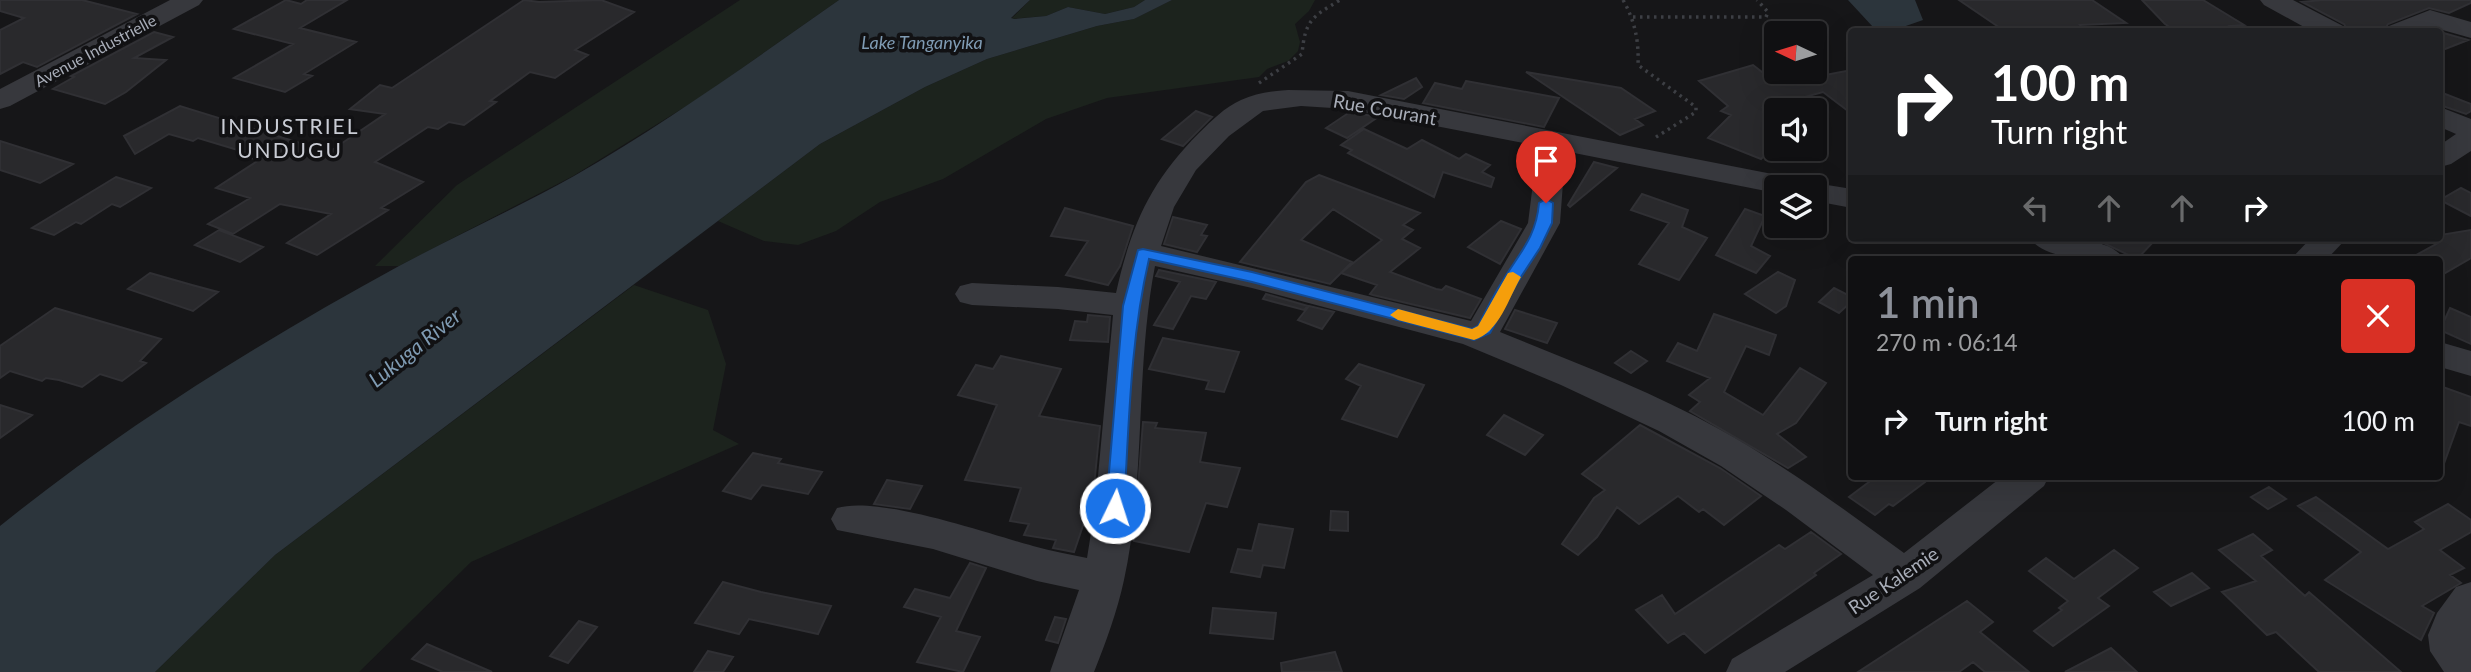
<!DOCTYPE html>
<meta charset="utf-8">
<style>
body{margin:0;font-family:Lato,sans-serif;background:#1e1e20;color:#f1f3f6;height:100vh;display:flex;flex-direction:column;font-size:26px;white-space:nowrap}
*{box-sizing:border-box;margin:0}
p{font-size:23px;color:#9c9d9f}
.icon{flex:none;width:38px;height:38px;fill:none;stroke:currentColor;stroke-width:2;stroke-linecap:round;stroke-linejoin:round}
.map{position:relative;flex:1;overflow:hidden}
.panel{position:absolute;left:1848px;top:256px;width:595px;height:224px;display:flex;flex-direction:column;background:#101012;border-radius:7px;box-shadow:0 7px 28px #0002,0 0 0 2px #303032}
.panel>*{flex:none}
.hud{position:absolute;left:1848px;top:28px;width:595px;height:214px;border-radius:7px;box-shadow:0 7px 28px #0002,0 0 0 2px #303032;background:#202124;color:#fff;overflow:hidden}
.needle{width:46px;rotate:274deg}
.tools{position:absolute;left:1764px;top:21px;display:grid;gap:14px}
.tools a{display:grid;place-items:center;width:63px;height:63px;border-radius:7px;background:#101012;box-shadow:0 7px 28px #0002,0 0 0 2px #303032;font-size:35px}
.pin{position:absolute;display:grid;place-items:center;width:60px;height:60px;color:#fff;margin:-72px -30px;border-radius:50% 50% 50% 0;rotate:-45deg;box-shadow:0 0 7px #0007}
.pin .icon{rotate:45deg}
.me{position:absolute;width:77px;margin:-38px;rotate:4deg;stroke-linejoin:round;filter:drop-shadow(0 0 5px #0008)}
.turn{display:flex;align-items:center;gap:24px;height:147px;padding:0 28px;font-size:32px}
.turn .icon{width:91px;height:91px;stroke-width:2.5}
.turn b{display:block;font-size:49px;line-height:60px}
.lanes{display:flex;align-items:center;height:66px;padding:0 28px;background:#0003;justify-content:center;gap:35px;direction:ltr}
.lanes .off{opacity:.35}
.round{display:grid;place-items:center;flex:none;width:74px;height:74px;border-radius:7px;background:#1e1e20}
.summary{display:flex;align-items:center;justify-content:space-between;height:119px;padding:0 28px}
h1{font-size:42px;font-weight:600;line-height:52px;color:#8c9099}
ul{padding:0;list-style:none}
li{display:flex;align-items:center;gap:21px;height:91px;padding:0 28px}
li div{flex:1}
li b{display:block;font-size:26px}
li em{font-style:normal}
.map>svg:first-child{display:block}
.green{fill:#1c231d}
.water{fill:#2c353c}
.building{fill:#29292c;stroke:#303034;stroke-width:2;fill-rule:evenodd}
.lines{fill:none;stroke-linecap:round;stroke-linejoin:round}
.path{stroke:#3d3f44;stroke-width:3.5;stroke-dasharray:2.5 4.5;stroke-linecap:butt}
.minor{fill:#37383d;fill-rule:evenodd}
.route{fill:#1a73e8;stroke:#114b97;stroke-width:2}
.slow{fill:#f59e0b}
.labels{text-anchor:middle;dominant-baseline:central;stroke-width:7;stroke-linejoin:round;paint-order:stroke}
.far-street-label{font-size:16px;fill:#a8adb8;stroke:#111113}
.far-water-label{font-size:18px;font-style:italic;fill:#7f9bb3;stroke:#111113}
.street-label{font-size:19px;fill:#a8adb8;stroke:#111113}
.neighbourhood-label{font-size:21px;letter-spacing:2px;fill:#c9ccd4;stroke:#111113}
.water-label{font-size:21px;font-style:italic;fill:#7f9bb3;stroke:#111113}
</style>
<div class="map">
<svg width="2471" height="672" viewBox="0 0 2471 672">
<rect width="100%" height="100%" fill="#161618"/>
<path class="green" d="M740 0H839L701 97 573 176 399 266H375L457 185Z
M1030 0H1145L1134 7 1105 14 1068 7 1046 16 1011 19Z
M1172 0H1315L1309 11 1295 24 1300 42 1298 51 1288 61 1267 69 1259 77 1107 98 1046 119 943 179 880 202 836 231 798 245 764 241 718 221 820 144 925 87 987 59 1097 26 1134 19Z
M634 285 708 310 726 364 713 430 739 444 471 562 359 672H155L275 555Z"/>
<path class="water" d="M839 0H1030L1011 18 1014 19 1046 16 1068 7 1105 14 1134 7 1145 0H1172L1134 19 1097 26 987 59 925 87 820 144 275 555 155 672H0V526C124 426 260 342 399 266 457 235 517 208 574 176 666 123 752 61 839 0Z
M1848 0H1915L1923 20 1903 27H1873Z"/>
<path class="building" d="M0 0H82L137 14 37 67 23 62 0 74V30L24 18 0 11Z
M286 0 301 4 307 0H347L300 28 356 42 304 74 312 76 285 92 234 78 293 44 234 29Z
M524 0 539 2 601 0 634 12 575 50 588 55 555 78 530 72 490 101 496 102 464 125 449 122 438 129 428 127 375 162 423 182 381 208 388 210 317 255 287 243 331 214 280 204 233 234 208 224 250 198 216 188 259 160 247 157 251 154 198 138 193 141 169 134 135 154 124 136 180 106 329 152 385 114 350 109 380 85 392 88Z
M1959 0H2092L2126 23 2080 25 2086 32H2006Z
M2142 0H2203L2244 25 2230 26 2234 29 2176 31 2165 24Z
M2322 0H2471V3L2449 13 2429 8 2388 24 2383 32H2349L2344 24 2302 2Z
M154 32 173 37 134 58 166 60 126 92 105 104 53 89 74 77 71 76Z
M2440 32 2468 40 2440 51Z
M1753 65 1762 72H1815L1820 76 1852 70V114L1823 92 1764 108 1776 113V156L1767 153 1761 159 1708 138 1731 115 1721 111 1728 106 1699 81Z
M1526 72 1621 88 1655 111 1635 119 1643 125 1620 135Z
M1416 78 1422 87 1404 99 1381 95Z
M1466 81 1559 98 1544 127 1423 103 1435 83 1462 89Z
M2440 92 2471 104V111L2466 114 2440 105Z
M1196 111 1212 117 1183 146 1162 139Z
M1350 112 1378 117 1347 138 1326 128Z
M1364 129 1407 149 1422 140 1459 159 1466 154 1490 165 1482 172 1494 178 1491 187 1443 172 1434 197 1348 153 1352 150 1341 145Z
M0 141 73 164 40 183 0 170Z
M1594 162 1617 168 1570 207 1568 205Z
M1319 175 1420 213 1403 225 1413 230 1402 239 1420 248 1390 272 1436 289 1442 290 1446 286 1481 299 1470 318 1373 295 1370 294 1377 285 1341 273 1330 284 1240 262 1306 182ZM1333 209 1382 240 1341 273 1352 262 1301 240Z
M116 177 151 188 120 207 112 204 81 224 76 222 54 235 32 228Z
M2461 188 2471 193V216L2440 200Z
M1642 194 1688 210 1682 227 1707 238 1679 280 1639 264 1669 223 1631 210Z
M1065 208 1133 226 1120 266 1108 285 1066 275 1088 241 1051 236Z
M1745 209 1765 216 1751 246 1770 256 1756 273 1716 255Z
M1173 217 1207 225 1201 235 1207 236 1197 252 1164 244Z
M1501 221 1521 229 1500 264 1468 247Z
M219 230 263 247 240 262 195 245Z
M2471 230V258L2440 276V259H2409L2440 242V235Z
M2093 238H2157L2137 259Z
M1159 270 1216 282 1206 299 1191 296 1173 329 1154 325 1180 282 1156 276Z
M1778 272 1795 280 1786 306 1776 313 1745 294Z
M150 273 192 285 218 292 193 311 128 289Z
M1834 288 1852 297V301L1839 313 1819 302Z
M1266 294 1308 306 1304 310 1263 299Z
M1309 306 1334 312 1322 329 1298 320Z
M55 308 110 324 161 339 140 361 146 363 122 381 100 374 82 387 59 380 46 378 42 381 10 371 0 378V346Z
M2450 308 2471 317V344L2440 330Z
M1515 310 1557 323 1547 343 1505 329Z
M1714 314 1776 335 1769 355 1746 346 1724 392 1763 415 1800 368 1826 383 1796 423 1777 434 1806 457 1788 468 1690 411 1700 402 1689 395 1710 378 1667 361 1678 343 1697 351Z
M1088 315 1110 317 1108 342 1070 340 1075 321 1087 322Z
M1163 338 1239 352 1224 392 1206 389 1209 381 1149 369Z
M1631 351 1647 361 1631 373 1615 363Z
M1001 356 1061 369 1039 416 1100 426 1093 496 1074 552 1053 548 1056 540 1024 535 1029 524 1010 521 1021 488 965 480 997 405 958 395 976 365 993 369Z
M1359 364 1424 385 1397 437 1342 419 1361 386 1346 379Z
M2440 386 2471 397V426L2459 422 2442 469 2440 468Z
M0 405 32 415 0 438Z
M1504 415 1543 435 1525 455 1487 435Z
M1143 422 1157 423 1155 428 1206 433 1200 462 1240 468 1227 507 1206 503 1189 552 1134 541Z
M1640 425 1720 468 1761 496 1724 525 1703 509 1699 512 1678 496 1639 524 1617 507 1597 537 1578 555 1562 544 1594 498 1605 490 1582 474Z
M753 453 781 459 778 463 822 472 808 494 762 485 751 499 723 491Z
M1877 476H1933L1893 506 1889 504 1875 515 1849 497Z
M887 480 922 486 910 509 874 504Z
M2269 487 2286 499 2268 509 2251 497Z
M2316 497 2388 549 2424 529 2415 522 2448 504 2471 520V532L2440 550 2464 568 2450 575 2461 583 2422 606 2434 613 2421 640 2325 580 2361 552 2298 506Z
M1331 511 1348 512V531L1330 530Z
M1259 524 1293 529 1284 568 1263 565 1260 577 1231 572 1238 549 1252 551Z
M1811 532 1841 554 1814 573 1816 575 1705 653 1684 633 1668 643 1636 610 1662 595 1675 614 1779 545 1785 549Z
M2253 534 2272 550 2261 556 2305 596 2309 592 2401 672H2319L2276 632 2267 635 2222 592 2256 581 2219 550Z
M2114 550 2138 568 2098 598 2109 606 2053 646 2034 631 2062 610 2059 608 2068 601 2029 571 2046 558 2074 579Z
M970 563 986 568 956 631 980 637 963 672 917 662 941 617 904 607 915 589 950 598Z
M2192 573 2209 588 2171 606 2154 592Z
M723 582 761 592 831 606 818 634 749 619 739 634 695 623Z
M1967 601 1993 622 1980 632 2029 672H1985L1973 662 1959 672H1858Z
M1213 608 1276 613 1273 639 1210 633Z
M1055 617 1066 619 1058 643 1046 640Z
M579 621 597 627 568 663 550 656Z
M427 644 492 672H443L412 659Z
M2111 648 2137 672H2065Z
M708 651 733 657 723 672H694Z
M1335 652 1342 672H1282L1281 663Z"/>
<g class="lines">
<path class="path" d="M1623 0C1635 21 1639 41 1638 65L1696 107V112L1653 139
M1633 17H1766L1768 12 1757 0
M1259 83 1302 54C1305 20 1312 17 1340 0"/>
<path class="minor" d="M170 0H203L199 5 10 106 0 109V89Z
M2260 0H2293L2343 26 2347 32H2313L2264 5Z
M2430 10 2471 22V38L2432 27 2421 32H2385L2389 26Z
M1288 90 1348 91 1793 178 1804 180 1807 185 1815 183 1852 189V208L1815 201V187H1776V193L1559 150 1563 183 1560 223 1500 332C1573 362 1649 390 1719 429 1784 465 1844 509 1904 553L2003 476H2049L2044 486 1920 588 1785 672H1726L1732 659 1873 575 1786 510 1721 466 1659 431 1561 385 1463 344 1252 288 1155 266C1135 370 1146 478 1124 580 1117 612 1106 642 1094 672H1050L1079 590 1037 581 933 549 837 530 831 519 837 508C878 495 989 534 1033 546 1051 551 1069 554 1087 558L1095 508 1113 315 1058 309 972 305 960 302 955 294 960 286 972 283 1058 287 1116 293C1131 226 1150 182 1199 133 1211 121 1225 107 1241 100 1256 93 1273 91 1288 90ZM1301 106 1348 109 1528 144 1533 183 1528 223 1471 321 1161 246 1174 207 1196 170 1229 136 1263 111Z
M2440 107 2471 119V151L2451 164 2440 167V145L2456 134 2440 127Z
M2030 238C2056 238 2109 235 2124 259 2099 259 2046 262 2030 238Z
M2311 238H2347L2327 259H2291Z
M2440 342 2471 351V376L2440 367Z
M2471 582V672H2444L2430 651 2428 635 2437 613 2456 587Z"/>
</g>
<path class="route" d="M1546 199 1553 203 1552 223 1540 248 1517 283 1490 333 1474 340 1252 282 1149 259C1130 341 1129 425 1124 508L1121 513H1109L1106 508 1123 306 1138 250 1143 249 1252 272 1472 329 1478 326C1486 311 1493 296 1502 282 1519 253 1536 238 1539 203Z"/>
<path class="slow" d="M1513 272 1521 277C1509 297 1499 333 1474 340L1398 320 1390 315 1398 309 1472 329 1478 326 1508 273Z"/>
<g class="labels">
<g class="far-street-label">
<text transform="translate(95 50) rotate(-28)">Avenue Industrielle</text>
</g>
<g class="far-water-label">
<text x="922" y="42">Lake Tanganyika</text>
</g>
<g class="street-label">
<text transform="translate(1385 109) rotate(10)">Rue Courant</text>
<text transform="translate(1893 580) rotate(-34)">Rue Kalemie</text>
</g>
<g class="neighbourhood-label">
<text x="290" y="125">INDUSTRIEL<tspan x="290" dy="24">UNDUGU</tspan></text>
</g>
<g class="water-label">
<text transform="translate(414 347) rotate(-39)">Lukuga River</text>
</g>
</g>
</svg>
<div class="tools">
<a><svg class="needle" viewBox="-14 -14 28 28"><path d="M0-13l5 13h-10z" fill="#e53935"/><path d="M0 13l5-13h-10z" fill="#9c9d9f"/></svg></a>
<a><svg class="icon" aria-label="sound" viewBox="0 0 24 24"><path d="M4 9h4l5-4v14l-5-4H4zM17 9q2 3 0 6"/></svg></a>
<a><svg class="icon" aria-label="layers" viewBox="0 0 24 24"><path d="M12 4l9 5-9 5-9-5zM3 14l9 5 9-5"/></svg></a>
</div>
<div class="pin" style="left:1546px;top:203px;background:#d93025"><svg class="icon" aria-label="arrive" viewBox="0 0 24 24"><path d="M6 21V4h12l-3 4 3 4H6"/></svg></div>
<svg class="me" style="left:1115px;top:508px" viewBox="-20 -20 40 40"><circle r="17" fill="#1a73e8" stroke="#fff" stroke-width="3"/><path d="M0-11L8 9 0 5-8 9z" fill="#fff"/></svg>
<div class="hud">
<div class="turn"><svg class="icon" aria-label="right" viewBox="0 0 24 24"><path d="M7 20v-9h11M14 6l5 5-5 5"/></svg><div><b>100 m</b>Turn right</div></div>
<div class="lanes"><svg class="icon off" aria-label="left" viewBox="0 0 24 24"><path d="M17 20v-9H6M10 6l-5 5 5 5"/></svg><svg class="icon off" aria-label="ahead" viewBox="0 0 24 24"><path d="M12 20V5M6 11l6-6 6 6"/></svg><svg class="icon off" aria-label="ahead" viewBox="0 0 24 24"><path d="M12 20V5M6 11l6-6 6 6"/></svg><svg class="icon" aria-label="right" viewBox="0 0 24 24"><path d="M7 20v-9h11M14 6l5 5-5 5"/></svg></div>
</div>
<section class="panel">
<div class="summary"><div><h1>1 min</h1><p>270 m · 06:14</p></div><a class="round" style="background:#d93025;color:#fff"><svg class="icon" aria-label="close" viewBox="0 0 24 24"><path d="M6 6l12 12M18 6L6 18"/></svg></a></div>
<ul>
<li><svg class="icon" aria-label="right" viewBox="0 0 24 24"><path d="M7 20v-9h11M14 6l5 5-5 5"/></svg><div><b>Turn right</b></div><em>100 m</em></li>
</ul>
</section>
</div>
